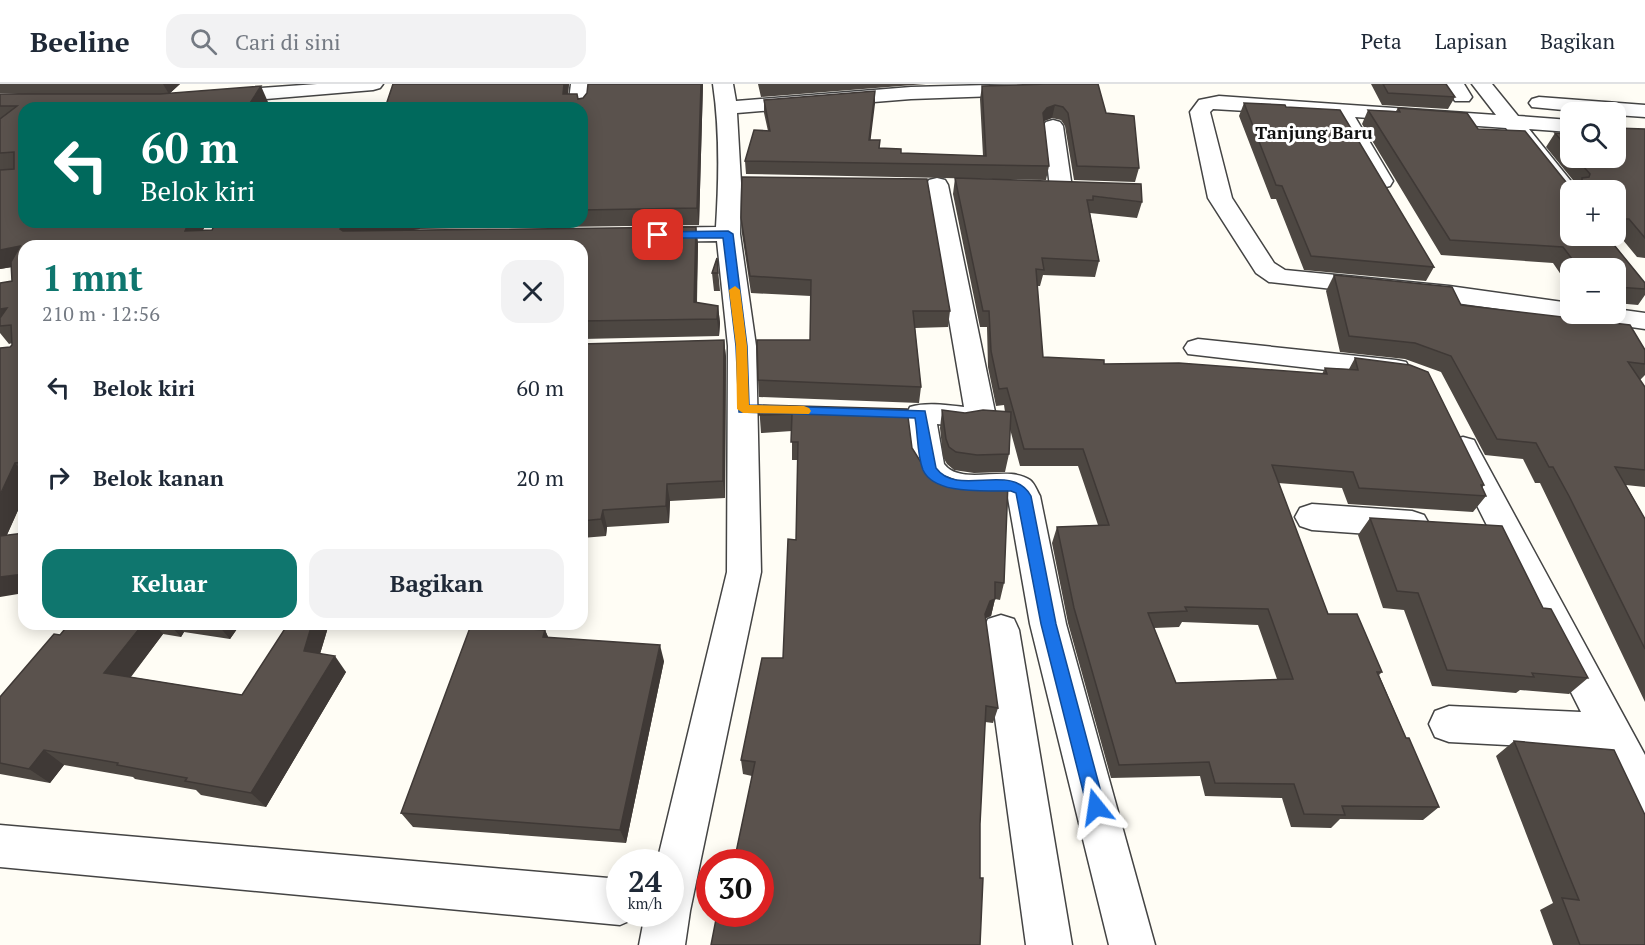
<!DOCTYPE html>
<html lang="id">
<meta charset="utf-8">
<style>
body{margin:0;font-family:"PT Serif",serif;background:#f2f2f3;color:#1f2937;height:100vh;display:flex;flex-direction:column;font-size:22px;white-space:nowrap}
*{box-sizing:border-box;margin:0}
p{font-size:20px;color:#747a83}
.icon{flex:none;width:33px;height:33px;fill:none;stroke:currentColor;stroke-width:2;stroke-linecap:round;stroke-linejoin:round}
.map{position:relative;flex:1;overflow:hidden}
.panel{position:absolute;left:18px;top:156px;width:570px;height:390px;display:flex;flex-direction:column;background:#fff;border-radius:18px;box-shadow:0 3px 15px #0003}
.panel>*{flex:none}
.hud{position:absolute;left:18px;top:18px;width:570px;height:126px;border-radius:18px;box-shadow:0 3px 15px #0003;background:#00695c;color:#fff;overflow:hidden}
.tools{position:absolute;left:1560px;top:18px;display:grid;gap:12px}
.tools a{display:grid;place-items:center;width:66px;height:66px;border-radius:12px;background:#fff;box-shadow:0 3px 15px #0003;font-size:30px}
.speed{position:absolute;left:606px;top:765px;display:flex;gap:12px;font-size:30px;font-weight:700;text-align:center}
.speed>*{display:grid;place-content:center;width:78px;height:78px;border-radius:50%;background:#fff;box-shadow:0 3px 15px #0003;line-height:1}
.speed small{font-size:15px;font-weight:400}
.speed .limit{border:9px solid #d22;background:#fff;color:#111}
.pin{position:absolute;display:grid;place-items:center;width:51px;height:51px;color:#fff;margin:-26px;border-radius:12px;box-shadow:0 3px 9px #0006}
.me{position:absolute;width:66px;margin:-33px;rotate:345deg;stroke-linejoin:round;filter:drop-shadow(0 0 4px #0008)}
.turn{display:flex;align-items:center;gap:21px;height:126px;padding:0 24px;font-size:27px}
.turn .icon{width:78px;height:78px;stroke-width:2.5}
.turn b{display:block;font-size:42px;line-height:51px}
.round{display:grid;place-items:center;flex:none;width:63px;height:63px;border-radius:18px;background:#f2f2f3}
.headline{display:flex;align-items:center;justify-content:space-between;height:102px;padding:0 24px}
h1{font-size:36px;font-weight:700;line-height:45px;color:#0f766e}
.primary-button{display:flex;gap:12px;margin-top:auto;padding:12px 24px}
.primary-button a{flex:1;height:69px;border-radius:18px;background:#0f766e;color:#fff;font-size:24px;font-weight:700;line-height:69px;text-align:center}
.primary-button a+a{background:#f2f2f3;color:#1f2937}
ul{padding:0;list-style:none}
li{display:flex;align-items:center;gap:18px;height:90px;padding:0 24px}
li div{flex:1}
li b{display:block;font-size:22px}
li em{font-style:normal}
header{display:flex;align-items:center;gap:36px;box-sizing:border-box;height:84px;padding:0 30px;background:#fff;border-bottom:2px solid #e0e1e3}
header strong{font-size:28px}
nav{display:flex;gap:33px;margin-inline-start:auto;font-size:21px}
.search{width:420px;height:54px;background:#f2f2f3;display:flex;align-items:center;gap:15px;box-sizing:border-box;padding:0 21px;border-radius:18px;color:#747a83;font-size:22px}
.map>svg:first-child{display:block}
.lines{fill:none;stroke-linecap:round;stroke-linejoin:round}
.minor-casing{stroke:#444;stroke-width:3}
.minor{fill:#fff;fill-rule:evenodd}
.wall{fill:#4d4742;fill-rule:evenodd}
.shaded-wall{fill:#3f3936}
.building{fill:#5a524d;stroke:#3f3936;stroke-width:1.5;fill-rule:evenodd}
.route{fill:#1a73e8;stroke:#114b97;stroke-width:1.5}
.slow{fill:#f59e0b}
.labels{text-anchor:middle;dominant-baseline:central;stroke-width:6;stroke-linejoin:round;paint-order:stroke}
.far-quarter-label{font-size:18px;font-weight:bold;fill:#111;stroke:#fff}
</style>
<header>
<strong>Beeline</strong>
<div class="search"><svg class="icon" aria-label="search" viewBox="0 0 24 24"><circle cx="10" cy="10" r="6"/><path d="M15 15l6 6"/></svg>Cari di sini</div>
<nav><a>Peta</a><a>Lapisan</a><a>Bagikan</a></nav>
</header>
<div class="map">
<svg width="1645" height="861" viewBox="0 0 1645 861">
<rect width="100%" height="100%" fill="#fffdf5"/>
<g class="lines">
<g class="minor-casing">
<path id="minor" d="M317 0H383L380 4 373 6 220 19 213 17 210 13 213 9 220 7Z
M571 0H591L588 24 585 28 582 29V24H568Z
M713 0H733L736 17 911 3 1030 0 1036 5 1033 9 1026 11 911 15 737 29 741 99 740 150 756 262 761 488 690 827 685 861H639L645 830H670V778H657L727 488 728 262 717 157 652 158 643 156 640 151 643 146 652 144 716 143C719 95 720 47 713 0Z
M1444 0H1464L1472 13 1469 17H1455Z
M1472 0H1492L1518 32 1570 36V48L1529 45 1578 106H1570V118L1562 116 1506 44 1355 33 1393 97 1390 102 1382 104 1374 102 1371 97 1333 32 1213 25 1210 28 1232 114 1274 179 1285 186 1449 202 1570 219V230H1616V225L1645 229V245L1582 236 1579 233 1570 235 1449 218 1269 198 1256 189 1208 114 1190 28 1199 16 1219 12 1496 31Z
M1539 13 1645 21V33L1616 31V28H1584L1532 23 1529 19 1532 15Z
M1053 36 1060 38 1063 42 1072 104 1069 109 1061 111 1053 109 1050 104 1043 42 1046 38Z
M937 94 945 96 948 101 995 328 986 341 975 344 937 340 944 380C961 403 1008 380 1030 396 1035 400 1037 407 1040 412L1066 540 1155 861H1109L1030 540 1008 414C960 415 915 418 909 359 907 347 904 333 910 323 926 318 947 321 964 323L926 101 929 96Z
M1198 255 1396 276 1406 278 1410 285 1406 292 1396 294 1188 270 1184 264 1188 258Z
M1463 353 1474 356 1478 364 1645 671V732L1630 726 1600 666 1449 658 1435 653 1429 640 1435 627 1449 622 1581 628 1448 364 1452 356Z
M1312 420 1412 427 1424 431 1429 440 1424 449 1412 453 1312 446 1300 442 1295 433 1300 424Z
M1001 531 1014 535 1019 546 1072 861H1026L983 546 988 535Z
M0 741 620 795V830H638L636 834 620 841 0 783Z"/>
</g>
<use href="#minor" class="minor"/>
</g>
<path class="wall" d="M0 0H180L169 10 268 18 24 24 207 138 203 146H212L216 138H582V24L393 0H569L568 10 578 15 703 0 699 141 420 145 409 146 696 143 698 160 697 219 718 222 720 239 719 252 582 255V162H24V413L7 451 0 513 10 263 12 261V259L9 260 0 249V199L12 197V183L0 185V10H18L0 9Z
M758 0H926L761 13Z
M1371 0H1446L1455 13 1448 25 1382 21Z
M982 2 1106 29 1139 84 1135 98 1074 96 1065 42 1061 36 1052 34 1044 37 1049 82 1046 96 746 90 745 77 768 47 764 29V16L875 7 870 56 880 64 901 69 983 72 980 15Z
M1244 19 1286 23 1434 183 1426 197 1304 186 1276 115H1271L1239 32Z
M1398 24 1478 45 1570 103 1575 104 1577 101 1546 63 1555 49 1570 50V74H1616L1645 45V174L1637 173 1618 150H1616V106H1570L1615 156 1613 159 1645 199V211L1638 221 1616 219V184H1570V204L1553 179 1441 171 1362 40 1368 26 1396 27Z
M955 94 1142 118 1137 134 1090 129 1099 177 1095 193 1043 191 1040 202H1037L1043 273 1104 280 1322 290 1325 284 1349 285 1355 274 1484 401 1482 404 1486 412 1473 428 1348 420 1342 404 1278 399 1328 530 1382 588 1379 591 1406 654 1439 723 1423 736 1340 735 1331 744 1291 743 1282 714 1205 712 1200 692 1111 694 1068 539 1052 459 1057 443 1098 441 1078 382H1020L1010 345 1009 370 1005 388 974 389 954 386 947 380 943 373 940 344 942 326 965 329 1005 328 1004 321 996 322 988 283 987 243H980L953 110ZM1182 538 1258 541 1277 595 1176 599 1154 544 1179 543Z
M741 134 950 227 948 243 915 244 921 303 919 319 759 313 758 296 810 256 811 212 751 209 742 150Z
M717 174 720 207H714L712 189Z
M1334 191 1461 221 1645 266V291L1640 296 1645 303V403L1626 401 1645 435V618L1554 428 1540 399H1535L1523 375 1485 371 1441 288 1405 275 1340 268 1326 207Z
M724 256 726 273 725 414 670 417 669 439 607 443 606 452 582 454V260Z
M759 321 912 364 922 380 1004 499 1000 516 995 515 991 532 986 534 985 535 998 624 993 639 985 638 734 778 752 692 743 690 741 676 783 574 796 456 798 376H792V347L761 349Z
M1370 434 1543 524 1588 594 1569 610 1520 606 1516 609 1432 602 1404 526 1383 524 1358 451Z
M69 540H329L320 570 346 588 266 723 201 711 196 706 135 695 133 693 64 681 50 699 0 690V613L60 551ZM288 541 242 611 131 593 163 550 181 553 184 548 230 555 237 545Z
M545 546 548 553 664 577 626 759 413 743 401 729Z
M1514 657 1645 861H1553L1540 826 1553 819 1496 672Z"/>
<path class="shaded-wall" d="M163 0H180L169 10Z
M564 0H569L566 24 563 10Z
M701 0H703L699 141 697 124Z
M261 2 268 18 264 24H247Z
M875 7V20L869 69V56Z
M1055 21 1052 34 1044 37 1043 29 1047 24Z
M189 138H207L195 162 185 147Z
M345 138H417L420 145 353 155 340 145Z
M696 143 698 160 696 236 694 218Z
M20 162 24 181 0 185V166Z
M718 222 720 239 719 252 717 235Z
M7 224 11 241 0 242V225Z
M724 256 726 273 725 414 723 397Z
M15 379 24 389V413L0 466V411Z
M667 400 670 417 669 439 666 422Z
M603 426 607 443 606 452 601 435Z
M24 490V509L0 513V493Z
M995 515 991 532 986 534 981 546 985 530 990 517Z
M143 540H154L163 550 122 604 104 589Z
M169 540H177L184 548 181 553Z
M217 540H233L237 545 230 555Z
M312 540H329L316 583 304 567Z
M545 546 552 562 543 553Z
M660 561 664 577 626 759 620 746Z
M335 572 346 588 266 723 251 709Z
M44 666 64 681 50 699 29 685Z"/>
<path class="building" d="M393 0H564L563 10H577L578 15 583 14 587 9 588 0H701L697 124 582 126V24H385Z
M1048 0H1098L1106 29 1134 32 1139 84 1077 82 1068 29 1063 23 1055 21 1047 24 1043 29 1049 82 745 77 754 46 770 47 764 16 875 7 869 56H880L879 64 901 65V69L986 72 982 2Z
M1383 0H1446L1455 13 1388 9Z
M261 2 247 24H24V138H189L185 147 212 146 216 138H345L340 145 343 147 696 143 694 218 718 222 717 235 582 237V162H24V378L15 379 0 411V264L10 263 12 261 11 241 0 242V234L7 224 0 225V199L12 197 11 178 20 162 0 166V86L14 85V68L0 69V35L17 22H0V10H160Z
M1244 19 1285 21 1286 23 1340 26 1434 183 1311 172 1282 102 1276 101Z
M1398 24 1467 29 1478 45 1525 47 1570 103 1579 105 1582 103V94L1589 93 1590 90 1576 74H1616V44L1645 45V154L1629 135H1616V106H1570V152H1611L1615 156H1610L1645 199V205L1616 203V184H1579L1563 163 1450 156 1368 26 1400 28Z
M1555 49 1570 50V67Z
M742 93 927 95 950 227H913L921 303 758 296 757 256H810L811 196 750 192 741 134Z
M955 94 1141 100 1142 118 1093 112V116H1087L1099 177 1042 174 1044 186 1036 185 1043 273 1104 276V280L1179 279 1327 290 1325 284 1358 286 1355 274 1410 281 1428 288 1484 401H1481L1486 412 1359 404 1353 388 1272 381 1328 530H1357L1382 588H1377L1406 654H1409L1439 723 1342 722 1345 731 1304 730 1294 700 1215 699 1209 678 1119 681 1074 524 1057 443 1109 441 1083 365H1024L1007 304 999 305 991 267 989 227H983ZM1185 523 1268 525 1293 595 1176 599 1148 529 1187 527Z
M717 174 718 189H712Z
M1334 191 1452 203 1461 221 1630 241 1645 266V280L1628 278 1645 303V386L1615 383 1645 435V565L1569 412 1553 383H1549L1536 359 1497 355 1451 272 1415 259 1349 252Z
M724 256 723 397 667 400 666 422 603 426 601 435 582 437V260Z
M759 321 907 325 912 364 922 380 933 388 958 397 1008 399 1004 499 995 498V515L990 517 985 530 998 624 986 622 980 740V794H983L980 861H711L717 830H760V778H727V777L734 778 755 678 741 676 762 574H783L788 455 796 456 798 358H791L792 330 759 331Z
M942 326 965 329 983 326 1011 328 1009 370 977 371 956 368 949 363 946 355Z
M1370 434 1502 442 1543 524 1551 525 1588 594 1532 589 1534 593 1447 586 1418 509 1397 507Z
M24 449V490L0 493V452Z
M69 540H143L104 589 242 611 288 540H312L304 567 335 572 251 709 185 697 187 694 117 681 118 679 44 666 29 685 0 679V613L54 550 60 551Z
M471 541 545 546 543 553 660 561 620 746 401 729Z
M1514 657 1614 666 1645 731V861H1580L1562 814 1579 816Z"/>
<path class="route" d="M728 147 733 150 747 262 749 321 925 327 936 384C958 414 1012 377 1031 412L1056 540 1105 723 1102 729 1096 732 1090 729 1087 723 1041 540 1016 409 1011 407C987 406 935 412 923 386 917 371 918 350 915 334L739 328 736 262 723 154H658L653 151 658 148Z"/>
<path class="slow" d="M735 202 740 206 747 262 749 321 804 322 809 324 811 327 809 330 743 329 737 325 736 262 729 206Z"/>
<g class="labels">
<g class="far-quarter-label">
<text x="1314" y="48">Tanjung Baru</text>
</g>
</g>
</svg>
<div class="tools">
<a><svg class="icon" aria-label="search" viewBox="0 0 24 24"><circle cx="10" cy="10" r="6"/><path d="M15 15l6 6"/></svg></a>
<a>+</a>
<a>−</a>
</div>
<div class="speed"><div>24<small>km/h</small></div><div class="limit">30</div></div>
<div class="pin" style="left:658px;top:151px;background:#d93025"><svg class="icon" aria-label="arrive" viewBox="0 0 24 24"><path d="M6 21V4h12l-3 4 3 4H6"/></svg></div>
<svg class="me" style="left:1096px;top:723px" viewBox="-20 -20 40 40"><path d="M0-17L14 15 0 8-14 15z" fill="#1a73e8" stroke="#fff" stroke-width="4"/></svg>
<div class="hud">
<div class="turn"><svg class="icon" aria-label="left" viewBox="0 0 24 24"><path d="M17 20v-9H6M10 6l-5 5 5 5"/></svg><div><b>60 m</b>Belok kiri</div></div>
</div>
<section class="panel">
<div class="headline"><div><h1>1 mnt</h1><p>210 m · 12:56</p></div><a class="round"><svg class="icon" aria-label="close" viewBox="0 0 24 24"><path d="M6 6l12 12M18 6L6 18"/></svg></a></div>
<ul>
<li><svg class="icon" aria-label="left" viewBox="0 0 24 24"><path d="M17 20v-9H6M10 6l-5 5 5 5"/></svg><div><b>Belok kiri</b></div><em>60 m</em></li>
<li><svg class="icon" aria-label="right" viewBox="0 0 24 24"><path d="M7 20v-9h11M14 6l5 5-5 5"/></svg><div><b>Belok kanan</b></div><em>20 m</em></li>
</ul>
<div class="primary-button"><a>Keluar</a><a>Bagikan</a></div>
</section>
</div>
